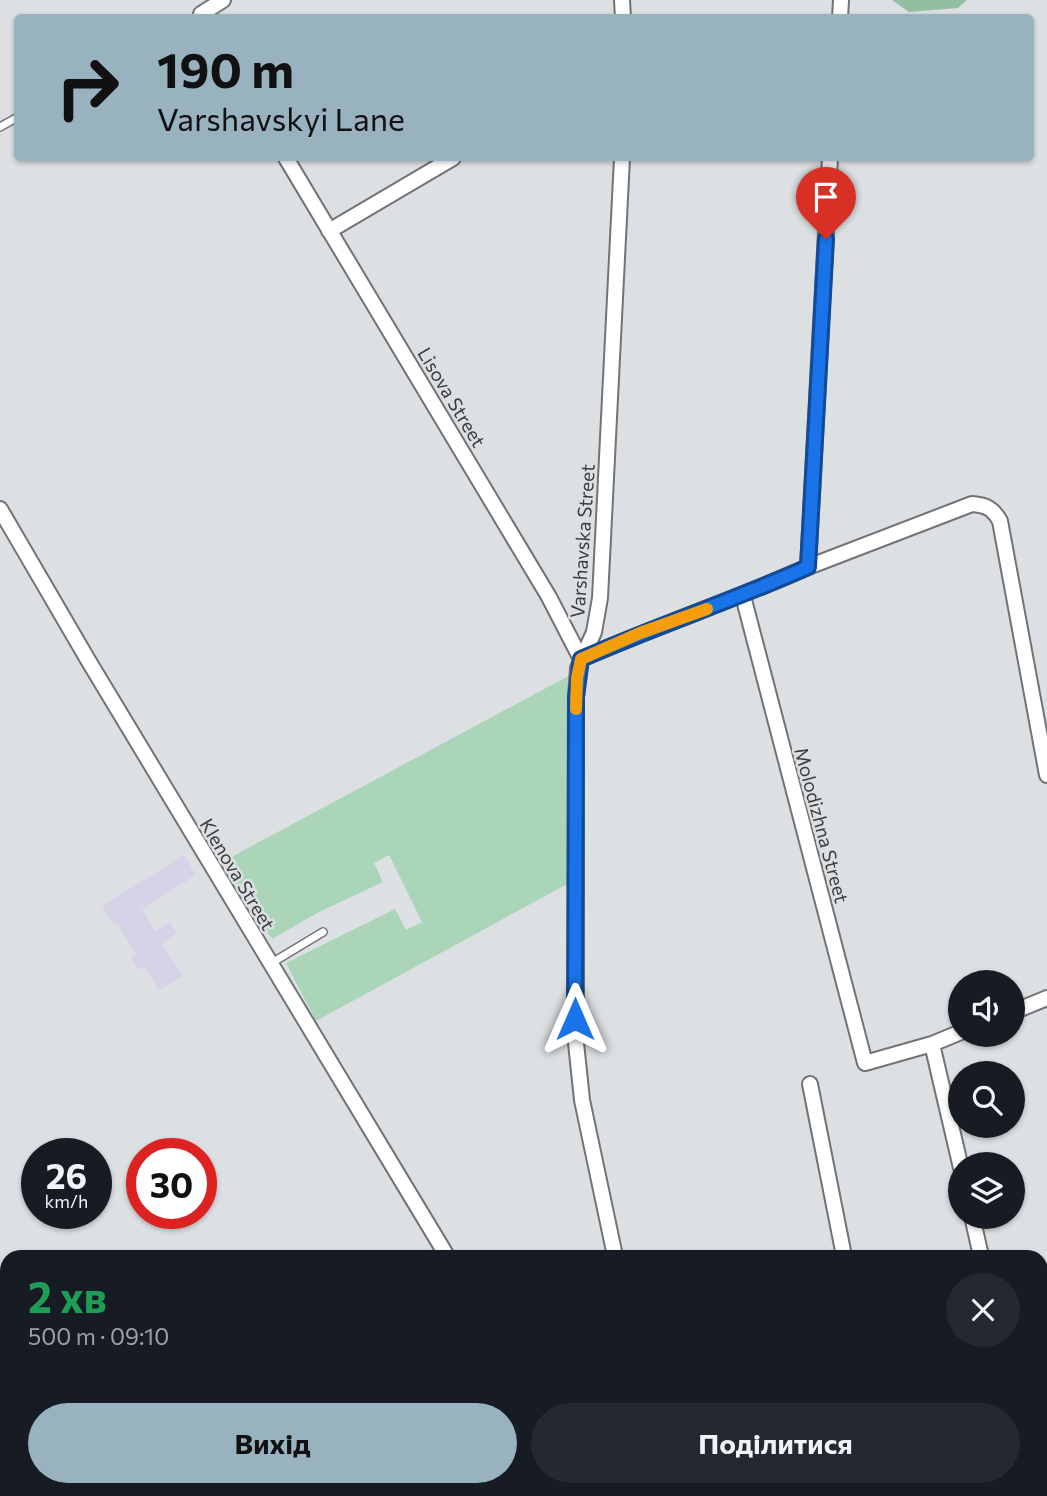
<!DOCTYPE html>
<html lang="uk">
<meta charset="utf-8">
<style>
body{margin:0;font-family:Commissioner,sans-serif;background:#242831;color:#f1f3f6;height:100vh;display:flex;flex-direction:column;font-size:26px;white-space:nowrap}
*{box-sizing:border-box;margin:0}
p{font-size:23px;color:#9ea1a6}
.icon{flex:none;width:38px;height:38px;fill:none;stroke:currentColor;stroke-width:2;stroke-linecap:round;stroke-linejoin:round}
.map{position:relative;flex:1;overflow:hidden}
.panel{position:absolute;left:0px;top:1250px;width:1048px;height:247px;display:flex;flex-direction:column;background:#171b24;border-radius:21px 21px 0 0;box-shadow:0 2px 5px #0004}
.panel>*{flex:none}
.guide{position:absolute;left:14px;top:14px;width:1020px;height:147px;border-radius:7px;box-shadow:0 2px 5px #0004;background:#98b2c0;color:#111;overflow:hidden}
.fabs{position:absolute;left:948px;top:970px;display:grid;gap:14px}
.fabs a{display:grid;place-items:center;width:77px;height:77px;border-radius:50%;background:#171b24;box-shadow:0 2px 5px #0004;font-size:35px}
.speed{position:absolute;left:21px;top:1138px;display:flex;gap:14px;font-size:35px;font-weight:700;text-align:center}
.speed>*{display:grid;place-content:center;width:91px;height:91px;border-radius:50%;background:#171b24;box-shadow:0 2px 5px #0004;line-height:1}
.speed small{font-size:18px;font-weight:400}
.speed .limit{border:10px solid #d22;background:#fff;color:#111}
.pin{position:absolute;display:grid;place-items:center;width:60px;height:60px;color:#fff;margin:-72px -30px;border-radius:50% 50% 50% 0;rotate:-45deg;box-shadow:0 0 7px #0007}
.pin .icon{rotate:45deg}
.me{position:absolute;width:77px;margin:-38px;rotate:0deg;stroke-linejoin:round;filter:drop-shadow(0 0 5px #0008)}
.turn{display:flex;align-items:center;gap:24px;height:147px;padding:0 28px;font-size:32px}
.turn .icon{width:91px;height:91px;stroke-width:2.5}
.turn b{display:block;font-size:49px;line-height:60px}
.round{display:grid;place-items:center;flex:none;width:74px;height:74px;border-radius:37px;background:#242831}
.summary{display:flex;align-items:center;justify-content:space-between;height:119px;padding:0 28px}
h1{font-size:42px;font-weight:700;line-height:52px;color:#1e9e55}
.button{display:flex;gap:14px;margin-top:auto;padding:14px 28px}
.button a{flex:1;height:80px;border-radius:42px;background:#98b2c0;color:#111;font-size:28px;font-weight:700;line-height:80px;text-align:center}
.button a+a{background:#242831;color:#f1f3f6}
.map>svg:first-child{display:block}
.medical{fill:#d6d2e8}
.green{fill:#abd5b9}
.forest{fill:#93bea1}
.lines{fill:none;stroke-linecap:round;stroke-linejoin:round}
.service-casing{stroke:#717376;stroke-width:10}
.minor-casing{stroke:#717376;stroke-width:18}
.tertiary-casing{stroke:#717376;stroke-width:23}
.service{stroke:#fff;stroke-width:7}
.minor{stroke:#fff;stroke-width:14}
.tertiary{stroke:#fff;stroke-width:19}
.rail-casing{stroke:#7b7c7e;stroke-width:6}
.rail{stroke:#dde0e3;stroke-width:3.5;stroke-dasharray:10;stroke-linecap:butt}
.route-casing{stroke:#114b97;stroke-width:18}
.route{stroke:#1a73e8;stroke-width:12}
.slow{stroke:#f59e0b;stroke-width:12}
.labels{text-anchor:middle;dominant-baseline:central;stroke-width:5;stroke-linejoin:round;paint-order:stroke}
.street-label{font-size:19px;fill:#3b3c3d;stroke:#dde0e3}
</style>
<div class="map">
<svg width="1047" height="1496" viewBox="0 0 1047 1496">
<rect width="100%" height="100%" fill="#dde0e3"/>
<path class="medical" d="M184 855 196 875 142 909 155 931 170 922 177 933 162 943 182 976 159 990 144 967 139 970 131 958 136 954 117 923 114 925 102 906Z"/>
<path class="green" d="M574 673 569 883 316 1021 286 963 395 909 406 930 422 922 389 855 374 863 383 882 319 912 272 939 222 862Z"/>
<path class="forest" d="M892 0H967L958 8 909 12Z"/>
<g class="lines">
<g class="service-casing">
<path id="service" d="M0 127 18 117
M270 964 323 932
M231 1489 235 1496
M343 1489 348 1496
M309 1496 321 1489"/>
</g>
<g class="minor-casing">
<path id="minor" d="M622 0 623 18
M201 14 223 0
M840 18 841 0
M286 158 549 597 581 659C656 626 734 600 808 567L830 158
M329 231 453 158
M0 509 88 660 447 1256
M808 567 972 504C987 505 993 509 1000 521L1047 775
M743 596 865 1063 932 1044 961 1032
M1013 1012 1047 998
M932 1044 961 1168
M810 1084 844 1256
M972 1216 981 1256
M615 1256 582 1100 576 1043V697L578 668 594 632 600 598 622 158
M588 1489 593 1496
M675 1489 677 1496
M889 1489 891 1496
M1032 1489 1033 1496"/>
</g>
<g class="tertiary-casing">
<path id="tertiary" d="M0 1364 7 1375
M79 1489 84 1496"/>
</g>
<use href="#service" class="service"/>
<use href="#minor" class="minor"/>
<use href="#tertiary" class="tertiary"/>
<g class="rail-casing">
<path id="rail" d="M0 1460 7 1471
M18 1489 22 1496
M0 1491 3 1496"/>
</g>
<use href="#rail" class="rail"/>
</g>
<g class="lines">
<g class="route-casing">
<path id="route" d="M575 1019 576 697 581 659C656 626 734 600 808 567L826 239"/>
</g>
<use href="#route" class="route"/>
<path class="slow" d="M576 709 577 678 581 659 640 633 707 609"/>
</g>
<g class="labels">
<g class="street-label">
<text transform="translate(452 397) rotate(59)">Lisova Street</text>
<text transform="translate(582 541) rotate(-86)">Varshavska Street</text>
<text transform="translate(822 825) rotate(75)">Molodizhna Street</text>
<text transform="translate(238 874) rotate(59)">Klenova Street</text>
</g>
</g>
</svg>
<div class="fabs">
<a><svg class="icon" aria-label="sound" viewBox="0 0 24 24"><path d="M4 9h4l5-4v14l-5-4H4zM17 9q2 3 0 6"/></svg></a>
<a><svg class="icon" aria-label="search" viewBox="0 0 24 24"><circle cx="10" cy="10" r="6"/><path d="M15 15l6 6"/></svg></a>
<a><svg class="icon" aria-label="layers" viewBox="0 0 24 24"><path d="M12 4l9 5-9 5-9-5zM3 14l9 5 9-5"/></svg></a>
</div>
<div class="speed"><div>26<small>km/h</small></div><div class="limit">30</div></div>
<div class="pin" style="left:826px;top:239px;background:#d93025"><svg class="icon" aria-label="arrive" viewBox="0 0 24 24"><path d="M6 21V4h12l-3 4 3 4H6"/></svg></div>
<svg class="me" style="left:575px;top:1019px" viewBox="-20 -20 40 40"><path d="M0-17L14 15 0 8-14 15z" fill="#1a73e8" stroke="#fff" stroke-width="4"/></svg>
<div class="guide">
<div class="turn"><svg class="icon" aria-label="right" viewBox="0 0 24 24"><path d="M7 20v-9h11M14 6l5 5-5 5"/></svg><div><b>190 m</b>Varshavskyi Lane</div></div>
</div>
<section class="panel">
<div class="summary"><div><h1>2 хв</h1><p>500 m · 09:10</p></div><a class="round"><svg class="icon" aria-label="close" viewBox="0 0 24 24"><path d="M6 6l12 12M18 6L6 18"/></svg></a></div>
<div class="button"><a>Вихід</a><a>Поділитися</a></div>
</section>
</div>
